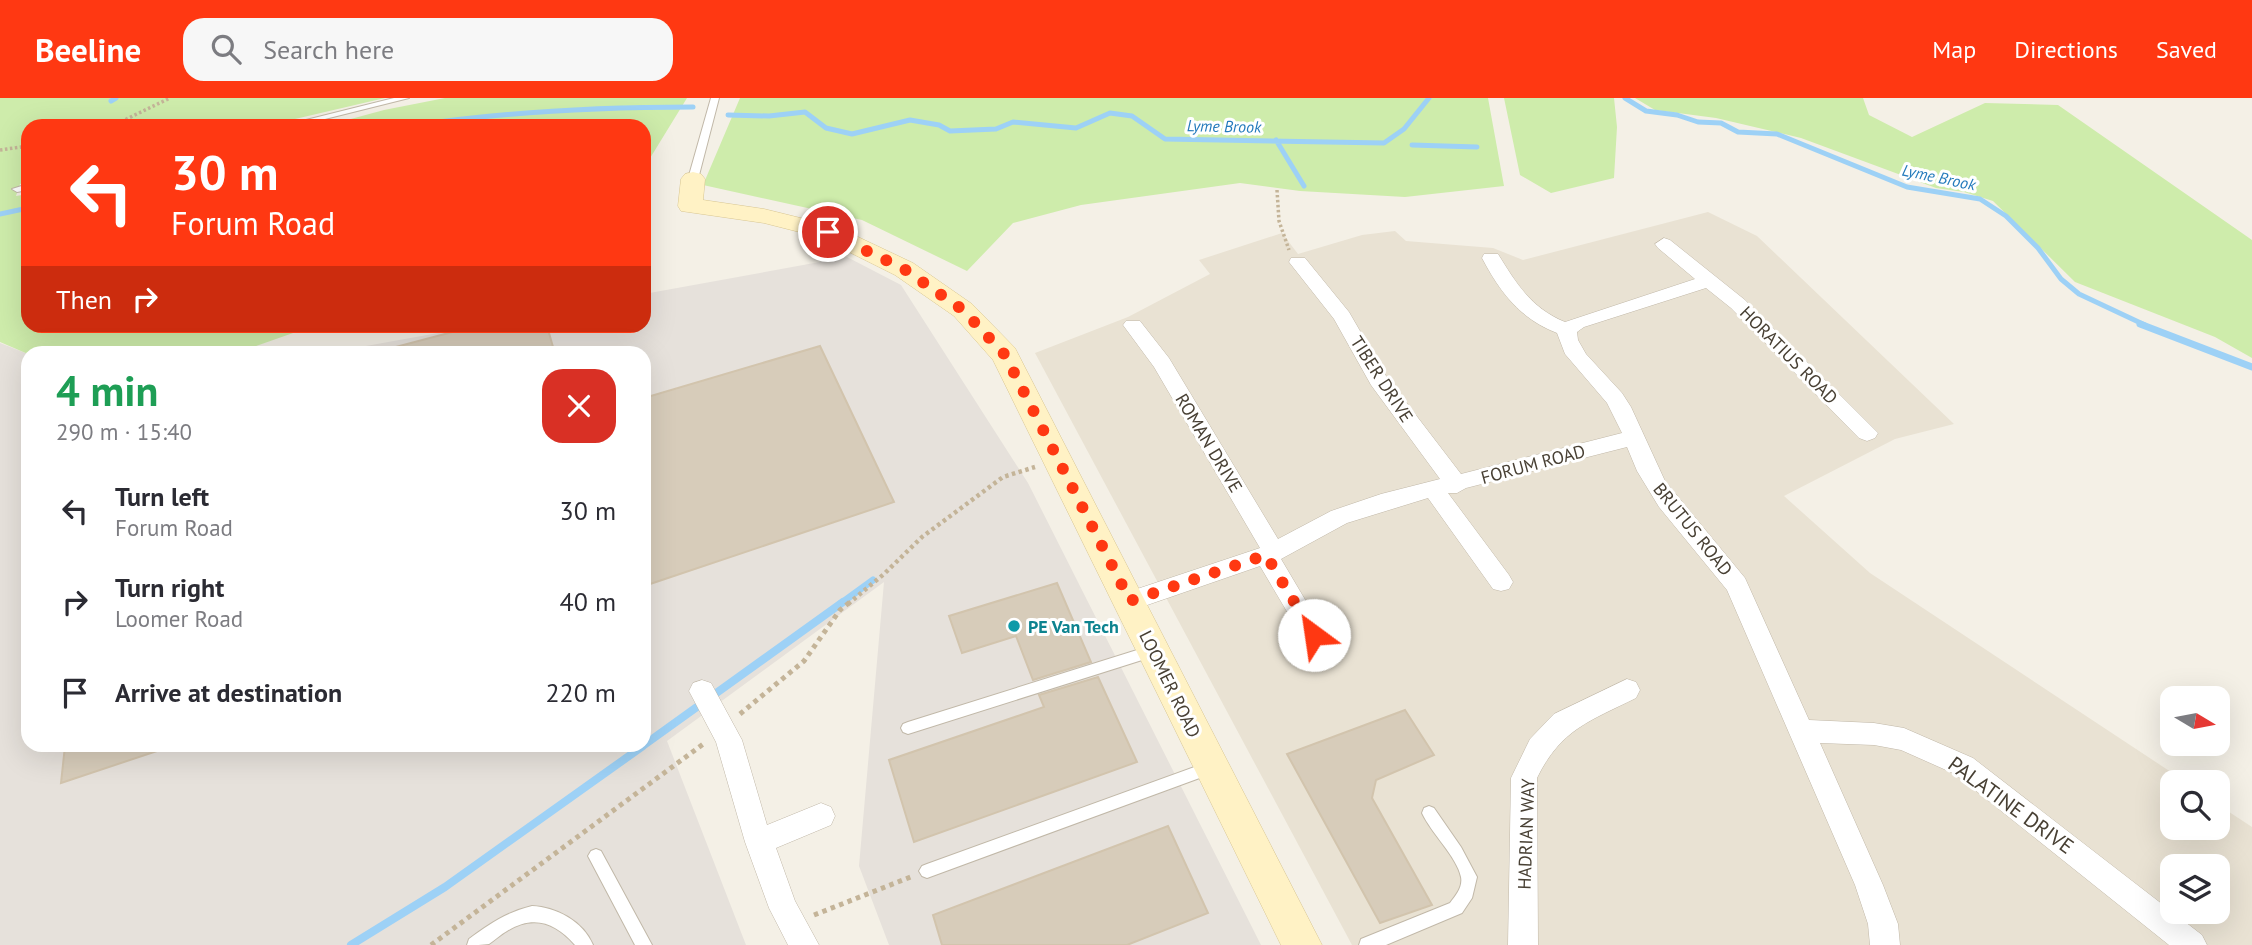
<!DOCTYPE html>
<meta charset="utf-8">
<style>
body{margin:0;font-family:"PT Sans",sans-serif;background:#f7f7f7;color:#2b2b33;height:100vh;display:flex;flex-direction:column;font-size:26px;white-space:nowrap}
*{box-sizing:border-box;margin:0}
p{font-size:23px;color:#7c7c81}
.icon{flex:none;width:38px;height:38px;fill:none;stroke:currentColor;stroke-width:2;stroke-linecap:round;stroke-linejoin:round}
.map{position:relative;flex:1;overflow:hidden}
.drawer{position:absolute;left:21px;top:248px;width:630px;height:406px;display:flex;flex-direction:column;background:#fff;border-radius:21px;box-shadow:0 7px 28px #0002}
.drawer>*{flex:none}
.banner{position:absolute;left:21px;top:21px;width:630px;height:214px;border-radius:21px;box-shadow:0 7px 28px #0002;background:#ff3812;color:#fff;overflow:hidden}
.needle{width:46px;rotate:100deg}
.buttons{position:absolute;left:2160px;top:588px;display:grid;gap:14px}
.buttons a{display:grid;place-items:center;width:70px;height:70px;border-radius:14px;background:#fff;box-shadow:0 7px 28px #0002;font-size:35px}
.pin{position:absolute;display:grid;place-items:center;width:60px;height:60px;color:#fff;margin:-30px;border:4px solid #fff;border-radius:50%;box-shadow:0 2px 7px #0007}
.me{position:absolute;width:77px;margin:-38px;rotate:329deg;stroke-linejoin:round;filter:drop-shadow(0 0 5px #0008)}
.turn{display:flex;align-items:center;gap:24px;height:147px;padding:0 35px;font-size:32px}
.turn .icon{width:91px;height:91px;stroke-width:2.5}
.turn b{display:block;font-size:49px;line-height:60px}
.then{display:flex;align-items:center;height:66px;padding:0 35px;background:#0003;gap:14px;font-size:26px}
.round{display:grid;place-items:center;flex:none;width:74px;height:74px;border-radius:21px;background:#f7f7f7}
.overview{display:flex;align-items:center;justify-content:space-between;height:119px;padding:0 35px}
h1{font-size:42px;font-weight:700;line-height:52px;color:#1e9e55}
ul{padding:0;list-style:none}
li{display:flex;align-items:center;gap:21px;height:91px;padding:0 35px}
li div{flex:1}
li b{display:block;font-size:26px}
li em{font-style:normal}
header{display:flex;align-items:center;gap:42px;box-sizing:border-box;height:98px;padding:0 35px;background:#ff3812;color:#fff}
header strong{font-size:33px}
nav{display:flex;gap:38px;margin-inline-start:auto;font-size:24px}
.search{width:490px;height:63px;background:#f7f7f7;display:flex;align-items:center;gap:18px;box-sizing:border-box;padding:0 24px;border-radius:21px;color:#7c7c81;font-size:26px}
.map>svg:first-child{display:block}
.residential{fill:#e9e2d3;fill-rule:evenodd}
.industrial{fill:#e6e1db}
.green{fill:#ceecab}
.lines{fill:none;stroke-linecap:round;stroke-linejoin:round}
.stream-far2{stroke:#9dd1f6;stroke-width:5}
.stream-far1{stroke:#9dd1f6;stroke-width:7}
.stream{stroke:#9dd1f6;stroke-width:8}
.building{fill:#d7ccba;stroke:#d2c4ad;stroke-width:2}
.lane-casing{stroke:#c1b8a8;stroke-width:2}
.street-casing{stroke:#c1b8a8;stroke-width:1}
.secondary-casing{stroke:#d8c692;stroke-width:1}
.path-far2{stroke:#c4b498;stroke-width:3.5;stroke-dasharray:2.5 2.5;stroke-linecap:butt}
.path-far1{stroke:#c4b498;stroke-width:4.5;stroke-dasharray:3.5 3.5;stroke-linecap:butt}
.path{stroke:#c4b498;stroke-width:5;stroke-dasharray:4.5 4.5;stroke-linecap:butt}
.lane{fill:#fff;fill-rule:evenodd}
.street{fill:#fff;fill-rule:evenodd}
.secondary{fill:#fff2c5;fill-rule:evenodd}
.route{stroke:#ff3812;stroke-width:12;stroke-dasharray:0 21.6}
.culture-dot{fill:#0f9aa8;stroke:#fff;stroke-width:2.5}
.labels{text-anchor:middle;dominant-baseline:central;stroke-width:6;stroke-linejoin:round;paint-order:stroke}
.far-water-label{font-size:16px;font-style:italic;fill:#257bbc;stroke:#fff}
.street-label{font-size:18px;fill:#484034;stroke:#fff}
.culture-label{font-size:18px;font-weight:bold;fill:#0d838f;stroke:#fff;text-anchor:start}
.near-street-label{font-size:21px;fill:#484034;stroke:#fff}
</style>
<header>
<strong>Beeline</strong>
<div class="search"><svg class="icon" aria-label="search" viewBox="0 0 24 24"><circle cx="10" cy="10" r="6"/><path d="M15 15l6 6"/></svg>Search here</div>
<nav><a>Map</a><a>Directions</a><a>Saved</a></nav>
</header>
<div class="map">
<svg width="2252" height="847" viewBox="0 0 2252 847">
<rect width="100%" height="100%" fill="#f4f0e6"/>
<path class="residential" d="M1708 114 1757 138 1954 326 1895 341 1784 398 1870 475 2186 684H2172V730H2217V706L2252 729V847H1352L1035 255 1128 219 1210 176 1199 162 1282 135 1298 156 1362 137 1395 133 1406 143 1493 150 1523 162ZM2172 768H2217V814H2172Z"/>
<path class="industrial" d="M847 159 901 187 1028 385 1261 847H889L859 768 884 484 667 643 746 847H0V245L28 256V648H644V256L327 255 477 228H644V196Z"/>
<path class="green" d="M0 0H385L265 28H28V83L20 86 16 98 28 96V228H313L236 255 28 256 0 244Z
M445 0H687L644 70V28H325L384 12Z
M740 0H1488L1504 88 1405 99 1300 93 1240 85 1081 107 1013 125 967 173 862 122 703 87Z
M1504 0H1614L1617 29 1614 80 1551 95 1520 77Z
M1635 0H1863L1869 17 1912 39 1985 5 2058 7 2252 142V260L2215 239 2075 184 1993 103 1964 94 1936 90 1801 40 1716 20 1655 12Z"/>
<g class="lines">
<path class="stream-far2" d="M1625 0 1646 13 1677 17 1698 24 1721 25 1738 34 1777 36 1907 89 1980 101 2006 118 2038 150 2061 181 2079 196 2145 227
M111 3 116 0
M728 17 769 18 805 14 826 30 852 36 910 22 939 27 950 33 996 31 1013 24 1076 30 1110 15 1132 18 1165 41 1384 45 1404 31 1429 0
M410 28C503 14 599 9 693 9
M1276 42 1304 88
M1412 47 1477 49
M0 116 28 110"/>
<path class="stream-far1" d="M2140 226 2252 269
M840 506 873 482"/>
<path class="stream" d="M644 647 843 504
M351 847 445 789 643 648"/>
</g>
<path class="building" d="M475 228H547L555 256H393L392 250Z
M820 248 894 404 644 488V300Z
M1057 485 1091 564 1033 582 1016 538 962 555 949 518Z
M1098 579 1137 664 914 744 889 662 1044 609 1039 597Z
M1405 612 1434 657 1376 682 1372 700 1432 807 1380 825 1287 656Z
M65 648H163V651L61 685Z
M1168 728 1208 815 1127 847H942L933 817Z"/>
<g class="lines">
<g class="lane-casing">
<path id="lane" d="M394 0H409L297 28H282Z
M711 0H719L698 81 693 84 688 81Z
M28 86V92L17 94 12 91Z
M1153 547 1158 549 1160 553 1158 557 908 636 903 634 901 630 903 626 908 624Z
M1211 663 1216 664 1218 669 1216 674 927 780 922 778 919 773 922 768 927 766Z
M1429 708 1434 710 1461 749 1477 779 1472 800 1462 815 1386 847H1359L1361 841 1450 805C1456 797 1463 789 1461 779 1457 759 1431 735 1422 715L1424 710Z
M596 751 601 753 652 847H635L588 758 591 753Z
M532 808C556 809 583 823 593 847H575C556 825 534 816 507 833 501 836 495 842 489 846 483 847 474 847 467 847L469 841C489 826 507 814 532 808Z"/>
</g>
<g class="street-casing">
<path id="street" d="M1664 140 1670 142 1745 202 1878 335 1875 340 1867 343 1859 340 1731 210 1706 190 1584 229 1577 234 1578 242 1586 256 1622 295 1631 309 1665 383 1745 480 1809 622 1874 625 1904 630 1973 660 2202 837 2207 847H2169L1955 676 1901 652 1874 647 1820 645 1883 787 1898 826 1900 847H1870L1868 826 1855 787 1727 492 1659 409 1637 373 1627 349 1466 390 1457 395H1448L1509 477 1513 484 1509 491 1501 493 1493 491 1428 400 1347 425 1281 461 1326 537 1323 544 1314 547 1305 544 1260 468 1130 513 1122 510 1118 503 1122 496 1260 450 1154 269 1123 227 1126 223H1140L1169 260 1278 441 1331 413 1381 396 1440 381 1371 287 1334 221 1289 164 1291 160H1305L1349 214 1386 278 1461 376 1622 335 1607 305 1565 256 1557 235C1520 221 1500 194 1482 160L1484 156H1498C1516 185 1531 210 1565 224L1695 181 1658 150 1655 146Z
M1627 581 1636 584 1640 592 1636 600C1590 623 1561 631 1537 680L1538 847H1508L1511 680 1530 641 1554 616Z
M702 582 711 585 742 642 767 727 821 705 831 709 835 718 831 727 776 750 795 803 819 847H788L769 810 745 744 716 644 689 593 693 585Z"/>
</g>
<g class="secondary-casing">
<path id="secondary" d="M693 74 701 76 705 81 703 102 764 111 837 129 913 165 972 206 1015 250 1322 847H1281L993 262 954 218 895 177 819 139 764 125 681 113 678 108 681 81 685 76Z"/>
</g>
<path class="path-far2" d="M112 28 170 0
M0 52 28 48
M1277 92 1279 123 1289 152"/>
<path class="path-far1" d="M848 506 884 476 922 439 1003 379 1035 369"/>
<path class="path" d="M740 616 804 563 840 512 850 504
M814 817 913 778
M431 847 706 644"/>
<use href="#lane" class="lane"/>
<use href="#street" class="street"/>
<use href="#secondary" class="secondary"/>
</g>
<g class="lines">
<path class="route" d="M828 134 904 171 963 212 1005 257 1130 503 1266 457 1314 537"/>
</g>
<circle class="culture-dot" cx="1014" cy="528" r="7"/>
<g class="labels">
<g class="far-water-label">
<text transform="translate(1224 28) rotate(1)">Lyme Brook</text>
<text transform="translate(1939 79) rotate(12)">Lyme Brook</text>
</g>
<g class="street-label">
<text transform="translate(1789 257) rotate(45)">HORATIUS ROAD</text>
<text transform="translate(1382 281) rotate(57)">TIBER DRIVE</text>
<text transform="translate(1209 345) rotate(59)">ROMAN DRIVE</text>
<text transform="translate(1533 366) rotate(-15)">FORUM ROAD</text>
<text transform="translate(1693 431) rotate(51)">BRUTUS ROAD</text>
<text transform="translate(1170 586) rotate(64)">LOOMER ROAD</text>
<text transform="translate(1526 736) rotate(-88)">HADRIAN WAY</text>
</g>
<g class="culture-label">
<text x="1028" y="528">PE Van Tech</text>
</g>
<g class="near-street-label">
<text transform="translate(2011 707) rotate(36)">PALATINE DRIVE</text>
</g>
</g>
</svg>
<div class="buttons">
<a><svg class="needle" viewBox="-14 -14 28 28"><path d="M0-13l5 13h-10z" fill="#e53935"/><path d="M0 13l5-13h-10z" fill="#7c7c81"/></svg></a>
<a><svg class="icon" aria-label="search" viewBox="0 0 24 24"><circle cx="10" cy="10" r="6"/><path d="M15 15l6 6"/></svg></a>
<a><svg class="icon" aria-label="layers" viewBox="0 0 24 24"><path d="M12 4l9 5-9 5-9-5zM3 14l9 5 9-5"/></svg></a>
</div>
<div class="pin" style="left:828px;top:134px;background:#d93025"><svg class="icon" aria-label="arrive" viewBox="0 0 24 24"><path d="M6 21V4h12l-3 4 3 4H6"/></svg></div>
<svg class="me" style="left:1314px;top:537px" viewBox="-20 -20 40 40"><circle r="19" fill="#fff"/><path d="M0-13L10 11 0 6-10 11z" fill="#ff3812"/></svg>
<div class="banner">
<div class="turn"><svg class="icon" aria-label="left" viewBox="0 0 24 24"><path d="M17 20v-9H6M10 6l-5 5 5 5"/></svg><div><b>30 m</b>Forum Road</div></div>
<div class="then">Then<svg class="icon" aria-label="right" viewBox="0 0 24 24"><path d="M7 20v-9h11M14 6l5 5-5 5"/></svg></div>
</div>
<section class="drawer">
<div class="overview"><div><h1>4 min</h1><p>290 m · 15:40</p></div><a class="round" style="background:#d93025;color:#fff"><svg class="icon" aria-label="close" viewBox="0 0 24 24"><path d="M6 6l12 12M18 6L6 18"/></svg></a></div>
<ul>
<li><svg class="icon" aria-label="left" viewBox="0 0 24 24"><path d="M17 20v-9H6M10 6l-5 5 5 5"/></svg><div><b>Turn left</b><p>Forum Road</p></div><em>30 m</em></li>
<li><svg class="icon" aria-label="right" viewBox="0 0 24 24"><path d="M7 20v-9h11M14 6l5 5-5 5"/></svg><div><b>Turn right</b><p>Loomer Road</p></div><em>40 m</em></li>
<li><svg class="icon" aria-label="arrive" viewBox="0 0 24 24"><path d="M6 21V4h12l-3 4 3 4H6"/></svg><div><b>Arrive at destination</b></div><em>220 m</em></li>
</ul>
</section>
</div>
